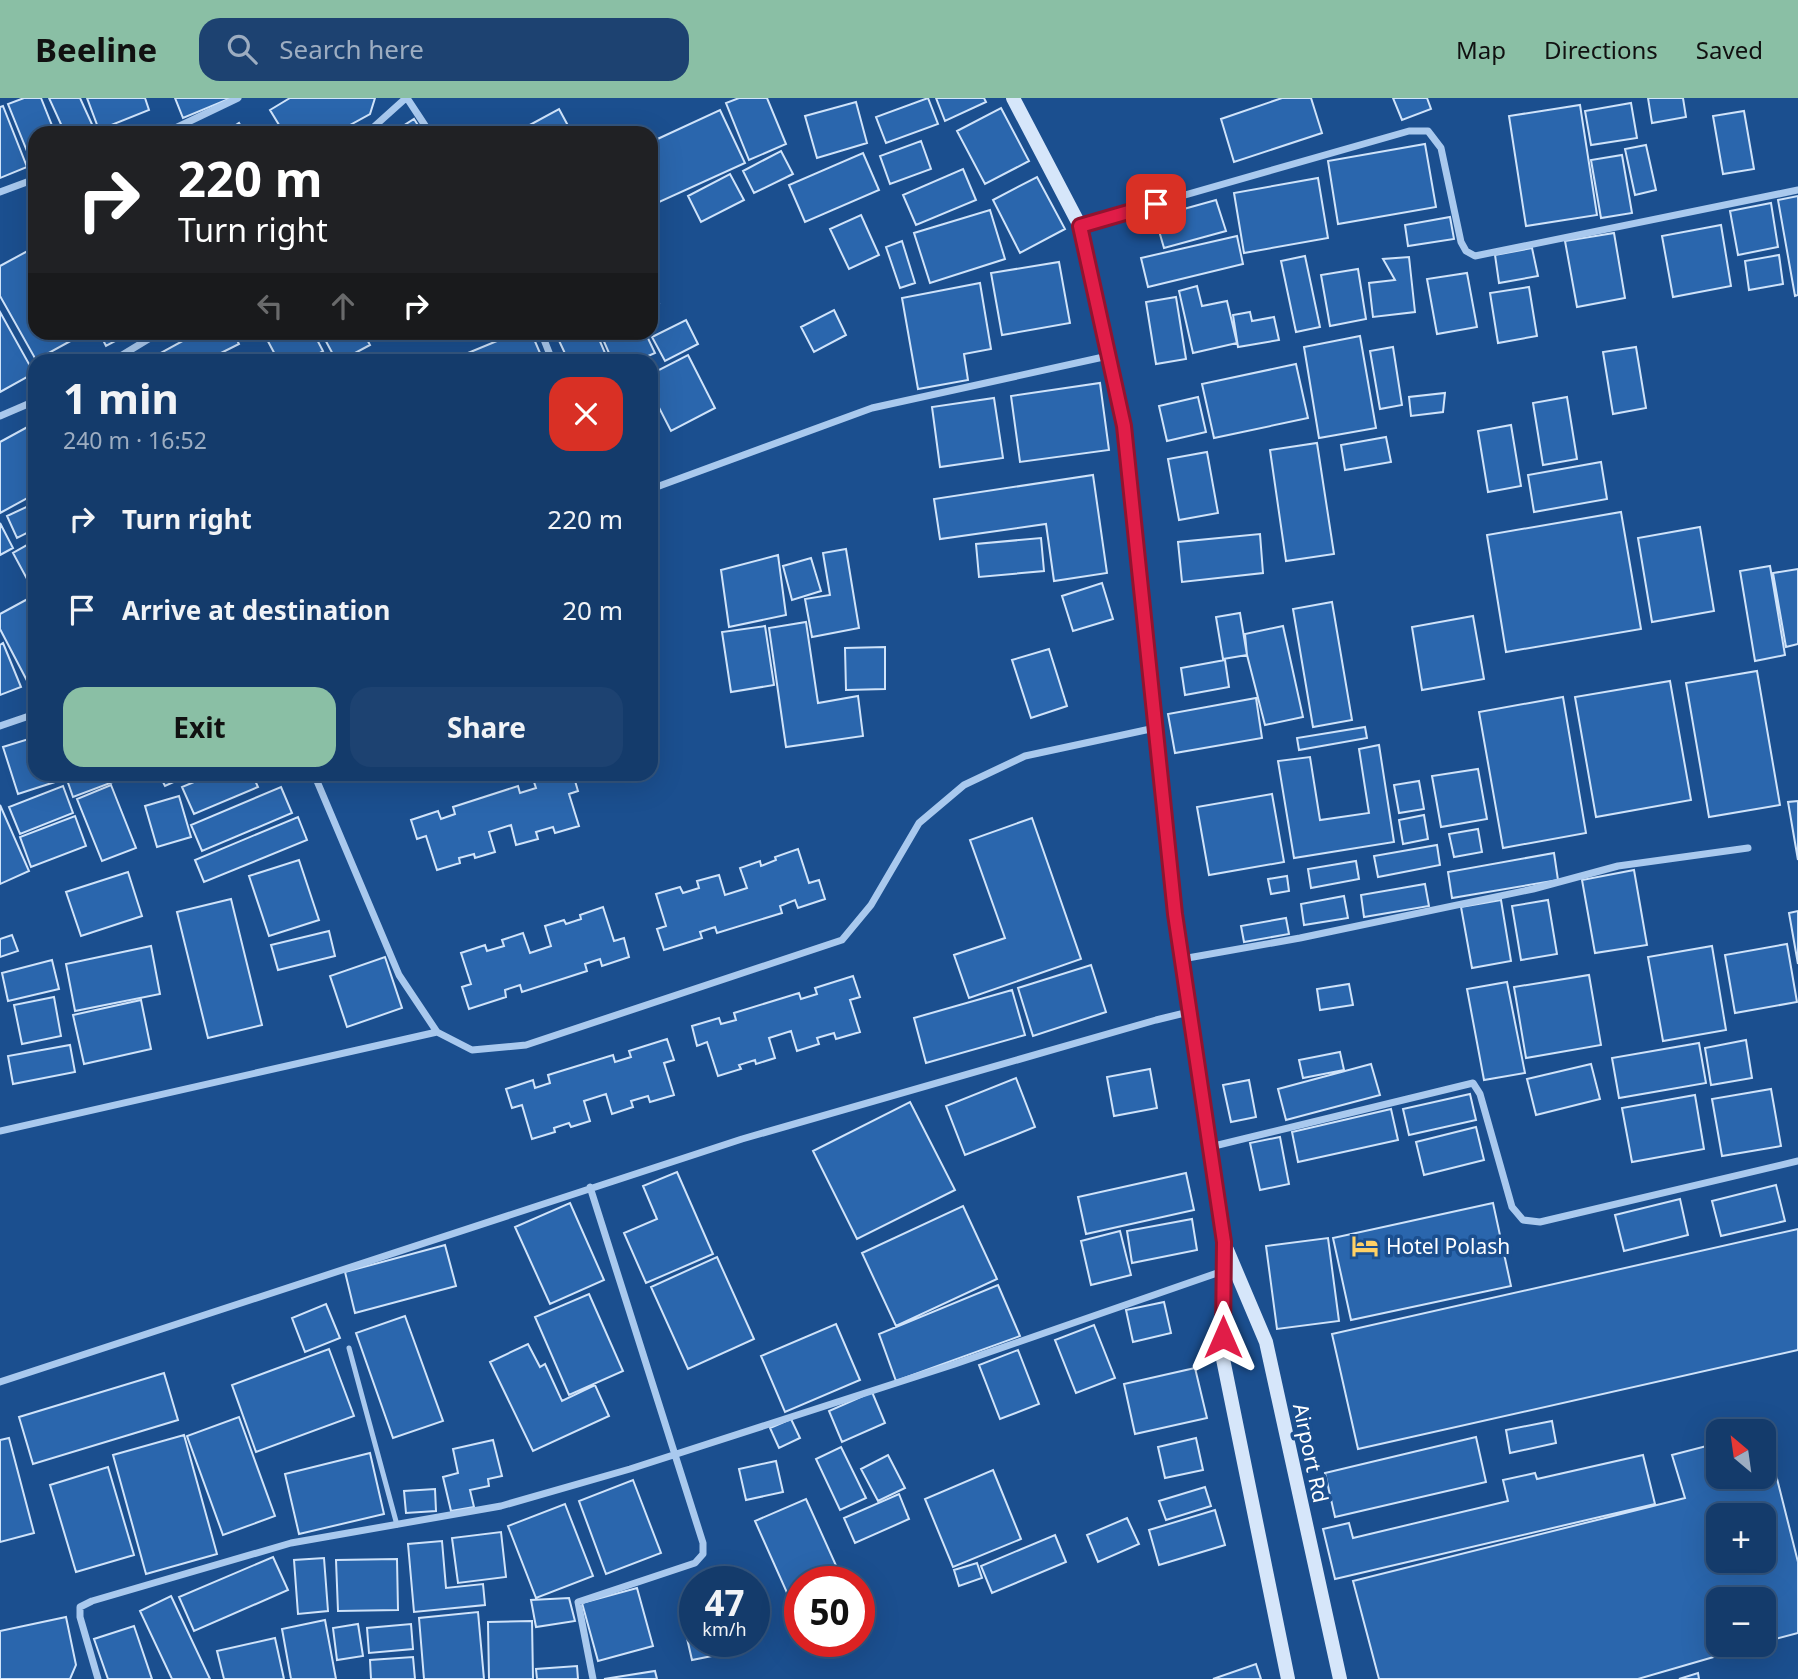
<!DOCTYPE html>
<meta charset="utf-8">
<style>
body{margin:0;font-family:"Noto Sans",sans-serif;background:#1d4271;color:#f1f3f6;height:100vh;display:flex;flex-direction:column;font-size:26px;white-space:nowrap}
*{box-sizing:border-box;margin:0}
p{font-size:23px;color:#9dadc1}
.icon{flex:none;width:38px;height:38px;fill:none;stroke:currentColor;stroke-width:2;stroke-linecap:round;stroke-linejoin:round}
.map{position:relative;flex:1;overflow:hidden}
.panel{position:absolute;left:28px;top:256px;width:630px;height:427px;display:flex;flex-direction:column;background:#143b6b;border-radius:21px;box-shadow:0 7px 28px #0002,0 0 0 2px #33557e}
.panel>*{flex:none}
.top-card{position:absolute;left:28px;top:28px;width:630px;height:214px;border-radius:21px;box-shadow:0 7px 28px #0002,0 0 0 2px #33557e;background:#202124;color:#fff;overflow:hidden}
.needle{width:46px;rotate:331deg}
.fabs{position:absolute;left:1706px;top:1321px;display:grid;gap:14px}
.fabs a{display:grid;place-items:center;width:70px;height:70px;border-radius:14px;background:#143b6b;box-shadow:0 7px 28px #0002,0 0 0 2px #33557e;font-size:35px}
.speed{position:absolute;left:679px;top:1468px;display:flex;gap:14px;font-size:35px;font-weight:700;text-align:center}
.speed>*{display:grid;place-content:center;width:91px;height:91px;border-radius:50%;background:#143b6b;box-shadow:0 7px 28px #0002,0 0 0 2px #33557e;line-height:1}
.speed small{font-size:18px;font-weight:400}
.speed .limit{border:10px solid #d22;background:#fff;color:#111}
.pin{position:absolute;display:grid;place-items:center;width:60px;height:60px;color:#fff;margin:-30px;border-radius:14px;box-shadow:0 4px 10px #0006}
.me{position:absolute;width:77px;margin:-38px;rotate:0deg;stroke-linejoin:round;filter:drop-shadow(0 0 5px #0008)}
.turn{display:flex;align-items:center;gap:24px;height:147px;padding:0 35px;font-size:32px}
.turn .icon{width:91px;height:91px;stroke-width:2.5}
.turn b{display:block;font-size:49px;line-height:60px}
.lanes{display:flex;align-items:center;height:66px;padding:0 35px;background:#0003;justify-content:center;gap:35px;direction:ltr}
.lanes .off{opacity:.35}
.round{display:grid;place-items:center;flex:none;width:74px;height:74px;border-radius:21px;background:#1d4271}
.headline{display:flex;align-items:center;justify-content:space-between;height:119px;padding:0 35px}
h1{font-size:42px;font-weight:700;line-height:52px}
.button{display:flex;gap:14px;margin-top:auto;padding:14px 35px}
.button a{flex:1;height:80px;border-radius:21px;background:#8abfa5;color:#111;font-size:28px;font-weight:700;line-height:80px;text-align:center}
.button a+a{background:#1d4271;color:#f1f3f6}
ul{padding:0;list-style:none}
li{display:flex;align-items:center;gap:21px;height:91px;padding:0 35px}
li div{flex:1}
li b{display:block;font-size:26px}
li em{font-style:normal}
header{display:flex;align-items:center;gap:42px;box-sizing:border-box;height:98px;padding:0 35px;background:#8abfa5;color:#111}
header strong{font-size:33px}
nav{display:flex;gap:38px;margin-inline-start:auto;font-size:24px}
.search{width:490px;height:63px;background:#1d4271;display:flex;align-items:center;gap:18px;box-sizing:border-box;padding:0 24px;border-radius:21px;color:#9dadc1;font-size:26px}
.map>svg:first-child{display:block}
.building{fill:#2a66ad;stroke:#cfe3fa;stroke-width:2;fill-rule:evenodd}
.lines{fill:none;stroke-linecap:round;stroke-linejoin:round}
.service{stroke:#a9c9ee;stroke-width:5}
.minor{stroke:#a9c9ee;stroke-width:7}
.secondary{stroke:#d6e6fa;stroke-width:14}
.route-casing{stroke:#92132f;stroke-width:18}
.route{stroke:#e11d48;stroke-width:12}
.labels{text-anchor:middle;dominant-baseline:central;stroke-width:7;stroke-linejoin:round;paint-order:stroke}
.poi-label{font-size:21px;fill:#fff;stroke:#1b4f8f;text-anchor:start}
.street-label{font-size:21px;fill:#fff;stroke:#1b4f8f}
</style>
<header>
<strong>Beeline</strong>
<div class="search"><svg class="icon" aria-label="search" viewBox="0 0 24 24"><circle cx="10" cy="10" r="6"/><path d="M15 15l6 6"/></svg>Search here</div>
<nav><a>Map</a><a>Directions</a><a>Saved</a></nav>
</header>
<div class="map">
<svg width="1798" height="1581" viewBox="0 0 1798 1581">
<rect width="100%" height="100%" fill="#1b4f8f"/>
<path class="building" d="M24 0H41L55 35H35V73L8 6Z
M49 0H80L96 35H65Z
M87 0H145L149 12 99 32Z
M175 0H231L183 20Z
M290 0H375L370 16 343 31 342 35H284L270 12Z
M739 0H767L786 46 749 62 726 5Z
M928 0 938 26 886 45 876 19Z
M936 0H984L986 4 945 23Z
M1282 0H1311L1322 35 1234 64 1221 21Z
M1393 0H1427L1431 11 1402 22Z
M1648 0H1683L1686 19 1652 25Z
M856 4 867 45 817 60 805 18Z
M1631 5 1637 40 1591 47 1585 13Z
M1580 7 1597 117 1526 128 1509 18Z
M3 8 27 69 0 80V9Z
M1001 10 1029 63 985 86 957 33Z
M559 11 572 35H515Z
M720 12 745 65 657 105 651 92V44Z
M1744 13 1754 71 1723 76 1713 18Z
M414 21 423 35H392Z
M239 25 245 35H224Z
M921 43 931 71 890 86 880 58Z
M1425 46 1436 109 1338 126 1328 63Z
M1646 47 1656 92 1635 97 1625 51Z
M781 53 793 76 754 95 743 73Z
M863 55 879 92 805 124 789 87Z
M1622 57 1632 115 1601 120 1591 62Z
M963 71 976 102 916 127 903 97Z
M730 76 744 102 701 124 688 98Z
M1037 79 1065 131 1020 155 993 102Z
M1318 80 1328 140 1244 155 1234 95Z
M1798 98V197L1795 198 1778 102Z
M1216 102 1226 133 1164 150 1155 119Z
M1771 105 1778 149 1738 157 1730 113Z
M990 112 1005 161 930 185 914 135Z
M861 117 879 157 849 171 830 131Z
M1450 119 1454 141 1408 148 1405 127Z
M1721 127 1731 188 1673 199 1662 138Z
M1614 135 1625 200 1577 209 1565 143Z
M1237 138 1243 166 1148 189 1141 160Z
M902 143 915 185 900 190 886 149Z
M35 149V234H87L36 262 0 198V168Z
M1532 150 1538 178 1499 185 1495 157Z
M1779 157 1783 186 1749 192 1745 163Z
M1305 158 1320 229 1296 234 1281 163Z
M1409 159 1415 214 1373 219 1369 185 1395 182 1383 161Z
M1059 164 1070 225 1002 237 991 175Z
M1358 171 1366 221 1330 228 1321 177Z
M1467 175 1477 229 1437 236 1427 181Z
M980 185 991 251 964 256 968 282 918 291 902 200Z
M651 186 659 205 651 209Z
M1197 188 1202 208 1227 203 1237 245 1193 255 1179 193Z
M1529 189 1537 238 1498 245 1490 195Z
M1176 199 1186 261 1156 266 1146 204Z
M834 212 846 237 814 254 801 229Z
M0 214 34 275 0 294Z
M1250 214 1252 223 1274 219 1279 242 1238 249 1233 217Z
M686 222 698 246 665 263 652 239Z
M99 234H132L106 248Z
M199 234H233L239 246 207 262H158L155 258Z
M263 234H313L323 253 307 262H278Z
M321 234H363L370 247 342 262H336Z
M519 234H531L543 262H451Z
M555 234H596L608 262H568Z
M612 234H645L655 255 639 262H612L602 239Z
M1360 238 1376 330 1319 340 1304 249Z
M1393 249 1402 307 1380 311 1370 253Z
M1636 249 1646 310 1613 316 1603 254Z
M688 257 715 310 671 333 651 294V276Z
M1296 266 1308 320 1214 340 1202 286Z
M1100 285 1109 352 1020 364 1011 298Z
M1445 295 1443 314 1411 318 1409 299Z
M1198 299 1206 334 1167 343 1159 308Z
M1567 299 1577 361 1543 367 1533 305Z
M994 300 1003 360 940 369 932 309Z
M33 326 35 331V396L0 415V344Z
M1511 327 1521 388 1488 394 1478 333Z
M1386 339 1391 364 1345 372 1341 347Z
M1317 345 1334 456 1286 463 1270 352Z
M1207 354 1218 415 1179 422 1168 361Z
M1601 364 1607 401 1534 414 1528 377Z
M1093 377 1107 475 1054 483 1046 426 940 441 934 401Z
M35 405V431L17 440 7 418Z
M1621 414 1641 531 1506 554 1487 437Z
M0 425 13 450 0 457Z
M1700 429 1714 513 1652 524 1638 440Z
M1260 436 1263 475 1182 484 1178 444Z
M1041 440 1044 473 979 479 976 446Z
M29 446 35 458 33 492 13 455Z
M846 451 859 530 812 539 805 501 830 497 823 455Z
M778 457 786 517 729 529 721 472Z
M811 460 821 493 792 502 783 468Z
M1770 468 1785 557 1755 563 1740 473Z
M1798 471V546L1786 549 1773 475Z
M1102 485 1113 521 1073 533 1062 498Z
M35 497V598L0 531V516Z
M1332 504 1352 622 1313 629 1293 511Z
M1240 515 1247 557 1223 561 1216 519Z
M1473 518 1484 581 1422 592 1412 529Z
M806 524 818 605 858 598 863 638 786 649 769 530Z
M765 528 774 587 731 594 722 534Z
M1283 528 1303 619 1265 627 1247 557 1245 536Z
M3 545 21 589 0 597V547Z
M885 549V591L846 592 845 550Z
M1049 551 1067 608 1031 620 1012 562Z
M1225 562 1229 589 1185 597 1181 570Z
M1757 573 1780 707 1709 719 1686 585Z
M1670 583 1691 702 1596 719 1575 599Z
M1563 599 1586 735 1503 750 1479 614Z
M1256 600 1262 640 1175 655 1168 616Z
M1365 629 1367 640 1299 652 1297 640Z
M35 639V676H56L58 683 18 696 3 649Z
M1379 647 1394 744 1294 760 1278 663 1310 659 1320 722 1369 715 1359 651Z
M1478 671 1487 721 1441 729 1432 678Z
M65 676H119L121 681 73 699Z
M159 676H191L165 688Z
M213 676H252L258 689 194 716 182 689Z
M559 676H573L578 693 569 696 579 728 555 735 553 729 536 734 538 741 516 747 511 727 489 734 495 754 475 760 474 756 459 760 460 765 437 772 426 738 417 741 411 722 438 713 441 721 455 716 453 709 518 688 520 695 536 690 534 684Z
M1419 683 1424 711 1399 715 1394 687Z
M111 687 136 750 102 763 77 701Z
M63 688 73 715 20 736 9 709Z
M281 689 292 715 202 753 191 727Z
M1272 696 1284 764 1209 777 1197 709Z
M179 698 191 739 157 749 145 708Z
M1798 703V762L1788 704Z
M0 707 29 773 0 786Z
M1424 717 1428 741 1403 746 1399 722Z
M75 718 86 748 31 769 20 739Z
M298 719 307 742 204 784 195 762Z
M1032 720 1081 861 969 900 954 857 1005 840 970 742Z
M1478 731 1482 754 1454 759 1449 736Z
M1437 747 1440 767 1378 779 1374 758Z
M798 751 809 785 819 782 825 801 798 810 795 802 780 808 782 815 717 835 715 829 700 834 702 840 664 852 657 831 666 828 656 796 680 789 683 795 699 790 697 783 719 777 725 797 747 790 740 770 760 763 761 768 776 762 775 759Z
M1554 755 1558 782 1452 800 1448 774Z
M299 762 319 822 269 838 249 778Z
M1356 763 1359 781 1311 790 1308 771Z
M1634 772 1647 847 1595 855 1582 782Z
M128 774 142 818 81 838 66 794Z
M1287 778 1289 793 1271 796 1268 781Z
M1425 786 1429 808 1364 819 1361 797Z
M1344 798 1348 820 1304 827 1301 806Z
M231 801 262 927 208 940 177 814Z
M1501 802 1511 863 1472 870 1461 809Z
M1548 802 1557 856 1521 862 1512 808Z
M603 809 614 843 624 840 629 859 602 868 600 861 585 866 587 873 522 894 520 887 505 892 506 899 469 911 462 889 471 886 461 855 485 847 487 853 504 848 502 842 523 835 530 855 551 848 545 828 564 822 566 826 581 821 580 817Z
M1798 813V866L1789 815Z
M1286 820 1289 836 1244 844 1241 828Z
M329 833 335 858 278 872 271 847Z
M12 837 18 853 0 859V841Z
M1787 846 1797 904 1735 915 1725 857Z
M151 848 160 896 75 913 66 866Z
M1712 848 1726 932 1663 943 1648 859Z
M385 859 402 910 347 929 330 878Z
M52 862 59 891 8 903 2 875Z
M1091 867 1106 914 1033 938 1018 890Z
M1589 877 1601 947 1526 960 1514 889Z
M853 878 860 899 850 902 860 934 836 941 834 935 817 940 819 946 797 953 791 933 769 940 775 960 756 966 755 962 739 967 741 971 718 978 707 944 697 948 692 928 719 920 721 926 736 922 734 915 799 895 801 901 817 896 815 890Z
M1507 884 1525 975 1484 982 1467 891Z
M1349 886 1353 907 1320 912 1317 891Z
M1012 892 1025 937 926 965 914 920Z
M54 899 61 938 22 946 14 907Z
M141 902 151 951 84 966 73 917Z
M667 941 674 962 664 965 674 997 650 1004 648 998 631 1003 633 1009 612 1016 606 996 584 1003 590 1023 571 1029 569 1025 554 1030 555 1034 532 1041 522 1007 512 1010 506 991 533 982 535 990 550 985 548 977 613 957 615 964 631 959 629 953Z
M1746 942 1752 980 1711 987 1705 950Z
M1699 945 1706 985 1619 1000 1612 960Z
M70 947 75 974 13 986 8 958Z
M1340 954 1344 972 1303 980 1299 962Z
M1371 966 1380 997 1286 1022 1278 991Z
M1591 966 1600 1001 1536 1017 1527 981Z
M1150 971 1157 1010 1114 1018 1107 979Z
M1016 980 1035 1029 965 1057 946 1008Z
M1249 982 1256 1019 1231 1024 1223 987Z
M1771 991 1781 1048 1722 1058 1712 1001Z
M1470 996 1476 1022 1409 1037 1403 1011Z
M1695 997 1704 1051 1632 1064 1622 1010Z
M910 1004 955 1092 857 1141 813 1053Z
M1391 1011 1398 1042 1298 1064 1292 1034Z
M1476 1029 1484 1062 1424 1077 1416 1044Z
M1280 1039 1289 1086 1260 1092 1250 1045Z
M677 1074 713 1156 646 1185 624 1135 657 1121 643 1088Z
M1186 1075 1194 1112 1086 1136 1078 1099Z
M1776 1087 1785 1123 1721 1138 1712 1103Z
M1680 1101 1688 1137 1624 1153 1615 1117Z
M570 1105 604 1182 550 1206 515 1129Z
M1493 1105 1511 1188 1351 1222 1333 1140Z
M963 1108 997 1181 896 1228 862 1155Z
M1192 1121 1197 1152 1132 1165 1127 1133Z
M1798 1131V1252L1358 1351 1332 1236Z
M1120 1133 1131 1177 1091 1187 1081 1143Z
M1328 1140 1339 1223 1277 1231 1266 1148Z
M445 1147 456 1188 355 1215 345 1174Z
M717 1159 754 1241 688 1271 651 1189Z
M998 1187 1020 1238 896 1283 879 1236Z
M589 1196 623 1273 569 1297 535 1219Z
M1164 1204 1171 1235 1133 1244 1126 1212Z
M326 1206 340 1240 305 1254 292 1220Z
M405 1218 443 1323 393 1340 356 1235Z
M836 1226 860 1282 785 1314 761 1258Z
M1094 1227 1115 1280 1076 1295 1055 1242Z
M528 1246 540 1269 545 1266 562 1303 595 1287 609 1318 533 1353 490 1264Z
M329 1251 354 1318 256 1354 232 1287Z
M1018 1252 1039 1306 1000 1321 979 1267Z
M1195 1270 1207 1320 1135 1336 1124 1286Z
M164 1275 178 1322 33 1366 19 1319Z
M872 1294 885 1325 842 1344 829 1313Z
M239 1319 275 1418 223 1437 187 1338Z
M791 1321 800 1340 779 1350 770 1330Z
M1552 1323 1556 1345 1510 1355 1506 1332Z
M1765 1333 1798 1464V1535L1764 1544V1502H1718V1547H1755L1638 1581H1379L1353 1483 1685 1400 1672 1357 1718 1345V1379H1764ZM1718 1418H1764V1463H1718Z
M184 1337 217 1456 146 1476 113 1357Z
M1476 1339 1486 1384 1335 1419 1325 1375Z
M9 1340 34 1435 0 1444V1342Z
M1196 1340 1203 1372 1165 1380 1158 1349Z
M493 1342 502 1378 488 1381 489 1388 470 1392 474 1409 451 1413 443 1379 458 1375 453 1351Z
M841 1349 866 1400 840 1412 816 1361Z
M370 1355 384 1416 299 1436 285 1376Z
M888 1357 905 1390 878 1403 861 1371Z
M1643 1357 1655 1406 1335 1481 1323 1431 1349 1425 1353 1440 1508 1403 1503 1382 1535 1375 1537 1381Z
M776 1363 783 1394 746 1402 739 1371Z
M108 1369 134 1457 76 1474 50 1387Z
M993 1372 1021 1441 953 1469 925 1401Z
M633 1382 661 1455 606 1476 579 1403Z
M1205 1389 1211 1408 1166 1422 1159 1403Z
M435 1391 436 1413 406 1415 404 1393Z
M899 1396 909 1421 855 1445 844 1420Z
M806 1401 843 1483 800 1484V1502L792 1506 755 1423Z
M565 1406 593 1478 536 1500 508 1428Z
M1215 1412 1225 1447 1159 1467 1149 1432Z
M1127 1420 1139 1446 1098 1464 1087 1437Z
M501 1434 506 1479 458 1485 452 1440Z
M1055 1437 1066 1464 992 1495 981 1468Z
M442 1443 446 1490 483 1486 485 1507 414 1514 408 1446Z
M273 1459 288 1492 194 1533 179 1499Z
M324 1460 328 1513 298 1516 294 1462Z
M397 1461 398 1512 338 1513 336 1462Z
M977 1465 982 1480 959 1488 954 1472Z
M637 1490 653 1548 598 1563 582 1505Z
M171 1498 210 1581H172L140 1513Z
M569 1500 575 1523 536 1529 531 1502Z
M478 1514 484 1581H424L419 1520Z
M66 1519 76 1567 70 1581H0V1533Z
M695 1520V1544H735L737 1553 692 1562 683 1523Z
M325 1522 336 1581H291L282 1531Z
M532 1523 533 1581H489L488 1524Z
M358 1526 363 1558 337 1562 333 1530Z
M411 1526 413 1551 369 1555 367 1530Z
M134 1528 152 1581H108L94 1541Z
M275 1540 284 1581H224L217 1553Z
M413 1559 415 1581H371L370 1562Z
M1256 1566 1261 1581H1213Z
M577 1568 578 1581H537L536 1571Z
M655 1573 657 1581H604Z
M1698 1575 1699 1581H1679Z"/>
<g class="lines">
<path class="service" d="M349 1250 397 1427"/>
<path class="minor" d="M407 0 430 35
M165 35 238 0
M367 35 406 0
M0 94 35 81
M1080 127 1409 33H1428L1441 50 1461 144 1466 153 1475 158 1798 92
M541 234 552 262
M114 262 160 234
M0 318 35 303
M651 391 872 310 1108 258
M0 628 35 616
M314 676 399 877 437 934 472 952 526 947 842 842 871 807 919 725 964 687 1025 658 1155 630
M1182 861 1300 840 1533 791 1618 768 1748 750
M0 1033 437 934
M1210 1049 1473 985 1480 996 1512 1109 1523 1122 1540 1124 1798 1063
M590 1089 703 1445V1456L695 1465 578 1504 593 1581
M0 1284 742 1041 1156 922 1189 914
M98 1581 80 1519V1509L92 1503 291 1445 501 1408 630 1371 955 1266 1223 1173"/>
<path class="secondary" d="M1013 0 1080 128 1124 328 1175 816 1224 1144 1223 1261 1288 1581
M1227 1152 1266 1244 1340 1581"/>
</g>
<g class="lines">
<g class="route-casing">
<path id="route" d="M1156 106 1080 128 1124 328 1175 816 1224 1144 1223 1239"/>
</g>
<use href="#route" class="route"/>
</g>
<defs>
<g id="hotel-bare" transform="scale(2.1)"><path d="M-6-4.5h1.5V1H6V5H4.5V3h-9V5H-6ZM-4 0a1.8 1.8 0 1 1 3.6 0ZM.5 0V-2.5h3Q6-2.5 6 0Z" fill="#ffd166" stroke="#1b4f8f" stroke-width="2.5" paint-order="stroke"/></g>
</defs>
<g fill-rule="evenodd">
<use href="#hotel-bare" x="1365" y="1148"/>
</g>
<g class="labels">
<g class="poi-label">
<text x="1386" y="1148">Hotel Polash</text>
</g>
<g class="street-label">
<text transform="translate(1311 1355) rotate(78)">Airport Rd</text>
</g>
</g>
</svg>
<div class="fabs">
<a><svg class="needle" viewBox="-14 -14 28 28"><path d="M0-13l5 13h-10z" fill="#e53935"/><path d="M0 13l5-13h-10z" fill="#9dadc1"/></svg></a>
<a>+</a>
<a>−</a>
</div>
<div class="speed"><div>47<small>km/h</small></div><div class="limit">50</div></div>
<div class="pin" style="left:1156px;top:106px;background:#d93025"><svg class="icon" aria-label="arrive" viewBox="0 0 24 24"><path d="M6 21V4h12l-3 4 3 4H6"/></svg></div>
<svg class="me" style="left:1223px;top:1239px" viewBox="-20 -20 40 40"><path d="M0-17L14 15 0 8-14 15z" fill="#e11d48" stroke="#fff" stroke-width="4"/></svg>
<div class="top-card">
<div class="turn"><svg class="icon" aria-label="right" viewBox="0 0 24 24"><path d="M7 20v-9h11M14 6l5 5-5 5"/></svg><div><b>220 m</b>Turn right</div></div>
<div class="lanes"><svg class="icon off" aria-label="left" viewBox="0 0 24 24"><path d="M17 20v-9H6M10 6l-5 5 5 5"/></svg><svg class="icon off" aria-label="ahead" viewBox="0 0 24 24"><path d="M12 20V5M6 11l6-6 6 6"/></svg><svg class="icon" aria-label="right" viewBox="0 0 24 24"><path d="M7 20v-9h11M14 6l5 5-5 5"/></svg></div>
</div>
<section class="panel">
<div class="headline"><div><h1>1 min</h1><p>240 m · 16:52</p></div><a class="round" style="background:#d93025;color:#fff"><svg class="icon" aria-label="close" viewBox="0 0 24 24"><path d="M6 6l12 12M18 6L6 18"/></svg></a></div>
<ul>
<li><svg class="icon" aria-label="right" viewBox="0 0 24 24"><path d="M7 20v-9h11M14 6l5 5-5 5"/></svg><div><b>Turn right</b></div><em>220 m</em></li>
<li><svg class="icon" aria-label="arrive" viewBox="0 0 24 24"><path d="M6 21V4h12l-3 4 3 4H6"/></svg><div><b>Arrive at destination</b></div><em>20 m</em></li>
</ul>
<div class="button"><a>Exit</a><a>Share</a></div>
</section>
</div>
